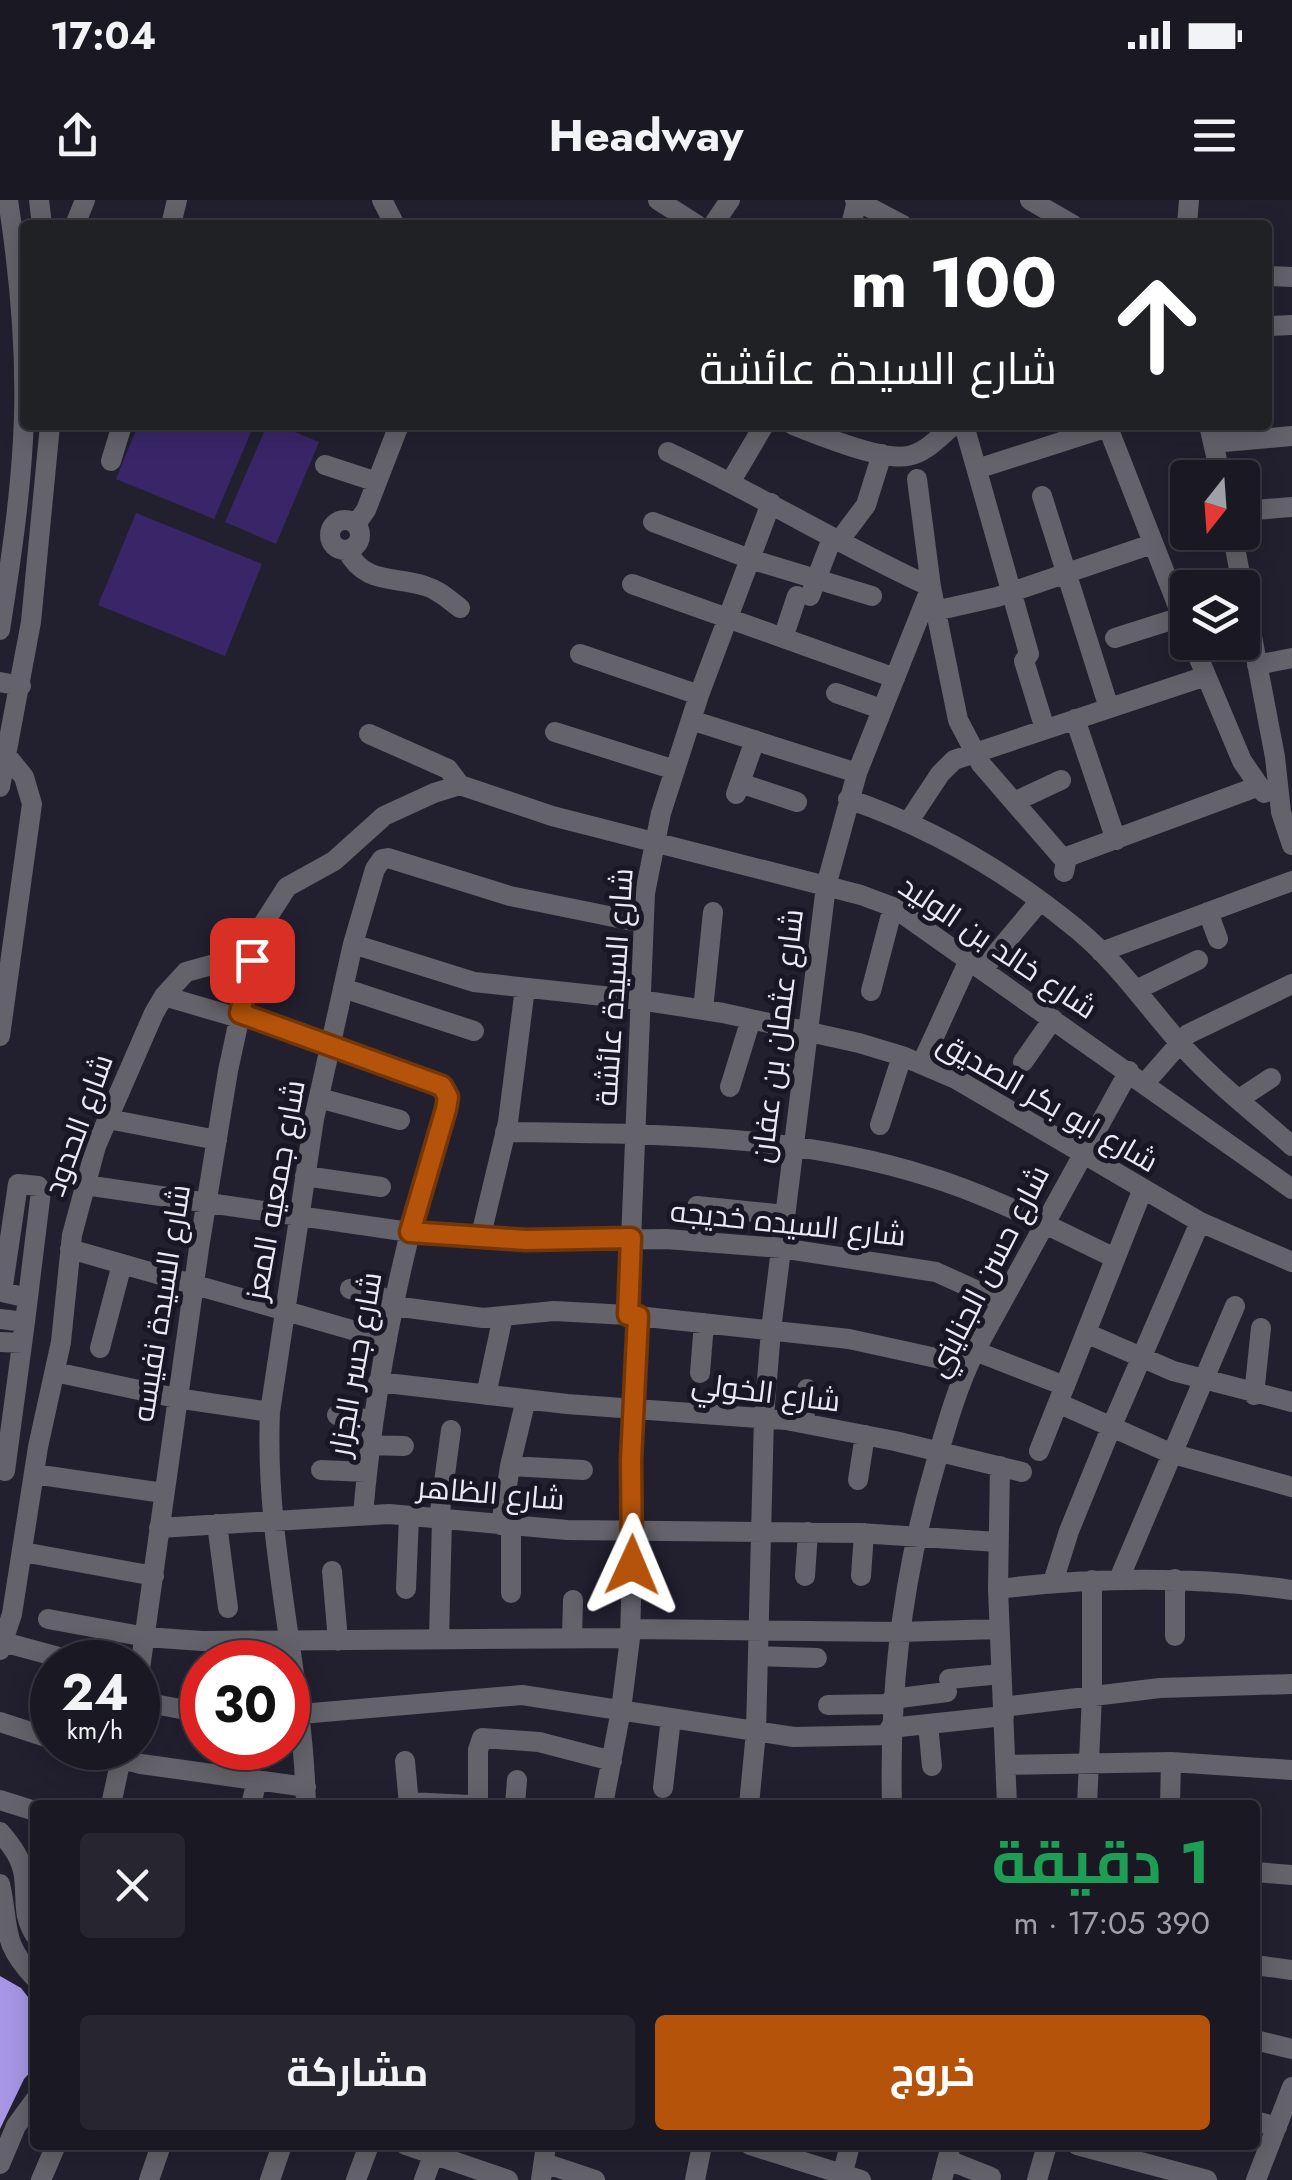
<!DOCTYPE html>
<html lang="ar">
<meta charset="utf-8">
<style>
body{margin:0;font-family:Jost,Cairo,sans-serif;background:#272530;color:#f1f3f6;direction:rtl;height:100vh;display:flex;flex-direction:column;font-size:38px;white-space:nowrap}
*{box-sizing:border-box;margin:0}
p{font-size:32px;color:#9fa0a6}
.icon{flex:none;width:55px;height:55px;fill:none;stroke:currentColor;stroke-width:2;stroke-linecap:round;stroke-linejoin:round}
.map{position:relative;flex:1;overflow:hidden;direction:ltr}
.details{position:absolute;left:30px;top:1600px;width:1230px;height:350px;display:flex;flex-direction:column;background:#1a1823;border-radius:10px;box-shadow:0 5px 25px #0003,0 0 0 2px #383741;direction:rtl}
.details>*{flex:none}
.top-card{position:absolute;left:20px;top:20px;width:1252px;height:210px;border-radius:10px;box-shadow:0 5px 25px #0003,0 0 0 2px #383741;direction:rtl;background:#202124;color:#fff;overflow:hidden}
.needle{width:65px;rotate:197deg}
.controls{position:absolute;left:1170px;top:260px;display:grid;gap:20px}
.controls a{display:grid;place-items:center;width:90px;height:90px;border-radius:10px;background:#1a1823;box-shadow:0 5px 25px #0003,0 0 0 2px #383741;font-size:50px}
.speed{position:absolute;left:30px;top:1440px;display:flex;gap:20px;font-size:50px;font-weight:700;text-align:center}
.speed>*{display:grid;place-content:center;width:130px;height:130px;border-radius:50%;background:#1a1823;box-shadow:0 5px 25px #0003,0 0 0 2px #383741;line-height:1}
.speed small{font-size:25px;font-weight:400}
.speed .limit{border:15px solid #d22;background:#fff;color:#111}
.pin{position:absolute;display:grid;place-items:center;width:85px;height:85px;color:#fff;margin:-42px;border-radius:20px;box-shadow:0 5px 15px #0006}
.me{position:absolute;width:110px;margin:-55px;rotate:1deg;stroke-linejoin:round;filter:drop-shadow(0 0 8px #0008)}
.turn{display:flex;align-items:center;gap:35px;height:210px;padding:0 50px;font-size:45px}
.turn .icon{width:130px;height:130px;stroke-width:2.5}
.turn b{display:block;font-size:70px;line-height:85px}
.round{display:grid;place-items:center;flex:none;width:105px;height:105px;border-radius:10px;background:#272530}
.summary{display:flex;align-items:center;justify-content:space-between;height:170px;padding:0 50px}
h1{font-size:60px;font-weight:700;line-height:75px;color:#1e9e55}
.action{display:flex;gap:20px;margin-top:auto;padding:20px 50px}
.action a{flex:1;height:115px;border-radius:10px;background:#b45309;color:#fff;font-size:40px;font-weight:700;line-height:115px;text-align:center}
.action a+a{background:#272530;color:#f1f3f6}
.status{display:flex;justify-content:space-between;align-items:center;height:70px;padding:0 50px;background:#1a1823;direction:ltr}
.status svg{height:28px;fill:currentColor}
header{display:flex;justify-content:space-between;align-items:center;height:130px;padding:0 50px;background:#1a1823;font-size:45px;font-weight:700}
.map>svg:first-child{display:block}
.garden{fill:#392668}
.building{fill:#a696e5}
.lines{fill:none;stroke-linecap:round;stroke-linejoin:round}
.minor{stroke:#64636b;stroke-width:20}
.route-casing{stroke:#753606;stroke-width:25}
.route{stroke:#b45309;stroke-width:18}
.labels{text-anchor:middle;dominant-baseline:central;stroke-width:10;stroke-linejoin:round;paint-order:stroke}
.street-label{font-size:30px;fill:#ebe9f3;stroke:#191625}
</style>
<div class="status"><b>17:04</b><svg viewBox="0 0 49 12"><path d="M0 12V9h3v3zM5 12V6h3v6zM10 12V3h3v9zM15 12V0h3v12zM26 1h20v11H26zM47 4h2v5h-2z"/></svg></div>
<header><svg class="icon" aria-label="menu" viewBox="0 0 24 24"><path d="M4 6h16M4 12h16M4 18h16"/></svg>Headway<svg class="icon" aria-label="share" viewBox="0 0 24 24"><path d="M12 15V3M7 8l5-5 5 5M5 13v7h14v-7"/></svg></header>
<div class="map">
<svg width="1292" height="1980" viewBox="0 0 1292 1980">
<rect width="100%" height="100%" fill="#22202f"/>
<path class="garden" d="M138 225H254L214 319 116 279Z
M267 225H278L319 242 276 344 225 322Z
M136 313 262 364 225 456 98 405Z"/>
<path class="building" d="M0 1776 21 1788 35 1806V1867L24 1879 0 1929Z"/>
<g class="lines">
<path class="minor" d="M39 0 42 25
M382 0 395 25
M658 0 697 25
M855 0 903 25
M1030 0 1073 25
M75 25 85 0
M171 25 177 0
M713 25 730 0
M851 25 857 1
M1187 25 1189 0
M1268 76 1292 77
M1268 126 1292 125
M793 225C818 235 882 261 908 256 926 253 940 236 954 225
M964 225 1029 454 1024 461 1045 529
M1107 225 1188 432
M1209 225 1221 278
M1213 243 1292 236
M668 252C758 294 841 346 931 387L857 573 826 686 771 1130 764 1217 756 1532 749 1605
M111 261 122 225
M325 265 377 282
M977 269 1108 227
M917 279 931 387 958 520 981 564 1066 662 1064 672
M731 281 764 225
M1042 296 1109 508
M1242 311 1292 307
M330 335a15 15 0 1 1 30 0a15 15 0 1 1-30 0Z
M653 322 750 359 872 396
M356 324 366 310 399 225
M1232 332 1275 557 1281 612 1292 645
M839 341 866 305 882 254
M347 350C364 385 395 376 425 386 439 390 449 400 460 408
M632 384 895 478
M810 396 832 338
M935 411 997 397 1152 344
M0 430C11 360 22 287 24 216 26 143 19 71 8 0
M783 438 797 396
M1115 438 1181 417
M1192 442 1242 561 1264 593
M580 454 699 495
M1257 465 1292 458
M0 482 21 486
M836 493 881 509
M1075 519 1116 640
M691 520 857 573
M555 532 675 570
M369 534 448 569 460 585
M740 583 797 602
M460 585 552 616 861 695 893 707 1292 989
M0 587 31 422 50 225
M736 594 755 540
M848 599C933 628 1009 673 1078 730 1119 764 1149 809 1185 849 1217 884 1256 914 1292 946
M1014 602 1061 580
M909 621 940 574 954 560 1206 476
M1064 658 1259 586
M1208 712 1218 739
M353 744 474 782 640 800 723 813 859 843 902 856 956 879 1200 1022 1292 1062
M1101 752 1292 681
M983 769 1040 701
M343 788 474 831
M1136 790 1198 760
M871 791 893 707
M164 796 239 818
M703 810 713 712
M240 813 431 880 442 886 448 897C440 935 425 971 416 1009 390 1109 372 1211 363 1314
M0 836 32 604 24 577 7 556
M1023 862 1053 819
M922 863 969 760
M1145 883 1188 834 1292 784
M730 887 751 819
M319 898 400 920
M1239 899 1271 878
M108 919 217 940
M880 925 902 856
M505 932C647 934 791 933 927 976 993 996 1054 1029 1115 1058
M305 976 381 987
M85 985 430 1035 526 1041 666 1039 781 1048 936 1072 1002 1102
M697 1006 785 1015
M480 1039 508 922 525 788
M70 1049 387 1140
M350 1089 395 1101
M394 1106 483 1118 554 1111 628 1115 849 1139 968 1165
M628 1115 645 693 661 613 699 495 771 303
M0 1119 25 1122
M1086 1133 1173 1171 1292 1202
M0 1142 22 1143
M100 1148 122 1064
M975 1151 1065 1186
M55 1172 176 1198 270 1212
M700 1173 704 1123
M378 1182 567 1204 786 1220 895 1241 1022 1272
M486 1195 503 1116
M1254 1195 1261 1128
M1058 1203 1170 1253 1292 1287
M337 1215 372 1220
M804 1223 807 1189
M369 1245 404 1246
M1039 1251 1142 991
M510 1266 583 1270
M1000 1266 998 1389 1007 1605
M321 1270 366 1272
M5 1271 25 1122 41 991 38 986 18 984 2 1092 28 1098
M34 1274 163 1293
M858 1280 865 1235
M439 1319 451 1230
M217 1324 228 1408
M501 1325 510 1266 526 1199
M511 1326V1393
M159 1328 389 1314 567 1330 859 1333 998 1342
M23 1352 154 1376
M332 1371 338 1441
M805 1376 808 1332
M861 1376 864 1333
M1119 1379 1235 1106
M1053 1382 1069 1331 1111 1228 1200 1022
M406 1389 409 1316
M998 1389C1096 1377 1193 1376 1292 1390
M48 1419 146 1437 202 1441 630 1438
M630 1429 899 1432 999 1429
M1175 1436V1379
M439 1438 442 1320
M572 1438 573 1400
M3 1442 77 1462
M0 1450 12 1414 38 1247 61 1142 72 1035 96 946 154 813 164 796 186 772 233 759 247 749 287 687 334 661 384 616 434 593 460 585
M758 1456 817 1458
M949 1479 1001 1474
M138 1483 199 1048 228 871 257 736
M892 1499 947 1492
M138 1501 202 1513
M828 1505 892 1504
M1003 1507 1160 1488 1292 1484
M289 1515 522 1495 794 1537 891 1535
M0 1522 52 1539
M928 1524 932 1566
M890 1528 1004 1516
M80 1548 141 1564 306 1587
M405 1561 409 1605
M1007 1565 1171 1562 1292 1570
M663 1588 671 1518
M0 1600 35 1611
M409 1602 470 1605
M111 1605 123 1549
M251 1605 257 1580
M306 1605C303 1473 264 1344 270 1212L314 919 353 744 375 669 382 659 388 658 510 696 643 723
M478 1605V1550L482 1538 539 1542 612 1561
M515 1605 517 1580
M603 1605 621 1510 630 1438 633 1332 631 1260 638 1116
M892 1605C889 1489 902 1378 935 1266 946 1227 957 1187 975 1151L1129 871
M1087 1605 1092 1495V1380
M1170 1605 1171 1562
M0 1632C12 1646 22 1659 24 1677 27 1700 22 1714 35 1735
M1255 1672 1292 1675
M0 1684C10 1728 0 1741 35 1778
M1255 1765 1292 1770
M1255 1840 1292 1849
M1255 1921 1277 1927
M406 1945 508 1980
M750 1945 861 1980
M1077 1945 1207 1980
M948 1960 991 1977
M544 1963 595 1980
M0 1964 16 1926 35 1900
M41 1980 56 1945
M149 1980 161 1945
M270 1980 282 1945
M356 1980 369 1945
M424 1980 437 1945
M541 1980 546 1945
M695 1980 702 1945
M841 1980 850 1945
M942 1980 951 1945
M1037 1980 1047 1945
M1256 1980 1292 1887"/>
</g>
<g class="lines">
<g class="route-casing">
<path id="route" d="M252 760 240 813 442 886 448 897 446 909 410 1032 526 1040 631 1038 628 1115 638 1116 631 1260 632 1365"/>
</g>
<use href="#route" class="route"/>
</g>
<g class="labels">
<g class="street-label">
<text transform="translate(998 747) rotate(34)">شارع خالد بن الوليد</text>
<text transform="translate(614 787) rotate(-86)">شارع السيدة عائشة</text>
<text transform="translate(777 836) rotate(-83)">شارع عثمان بن عفان</text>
<text transform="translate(1048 902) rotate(30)">شارع ابو بكر الصديق</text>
<text transform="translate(78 925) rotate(-70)">شارع الحدود</text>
<text transform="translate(275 990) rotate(-80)">شارع جمعيه المعز</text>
<text transform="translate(788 1023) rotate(6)">شارع السيده خديجه</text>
<text transform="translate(988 1071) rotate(-63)">شارع حسن الجنايني</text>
<text transform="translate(161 1103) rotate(-81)">شارع السيدة نفيسه</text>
<text transform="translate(355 1164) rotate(-80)">شارع جسر الجزار</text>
<text transform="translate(766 1192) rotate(7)">شارع الخولي</text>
<text transform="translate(491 1293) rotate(5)">شارع الظاهر</text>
</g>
</g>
</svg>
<div class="controls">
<a><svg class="needle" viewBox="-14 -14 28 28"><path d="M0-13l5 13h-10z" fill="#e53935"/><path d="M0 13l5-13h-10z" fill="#9fa0a6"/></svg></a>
<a><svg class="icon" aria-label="layers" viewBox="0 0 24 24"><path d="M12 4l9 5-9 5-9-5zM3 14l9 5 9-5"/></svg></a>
</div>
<div class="speed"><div>24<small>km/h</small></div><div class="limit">30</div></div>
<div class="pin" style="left:252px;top:760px;background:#d93025"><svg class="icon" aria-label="arrive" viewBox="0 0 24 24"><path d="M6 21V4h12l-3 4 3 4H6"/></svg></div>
<svg class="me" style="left:632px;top:1365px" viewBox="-20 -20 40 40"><path d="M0-17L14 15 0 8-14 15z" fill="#b45309" stroke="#fff" stroke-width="4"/></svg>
<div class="top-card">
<div class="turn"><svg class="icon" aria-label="ahead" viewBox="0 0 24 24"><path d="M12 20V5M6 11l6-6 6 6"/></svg><div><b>100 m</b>شارع السيدة عائشة</div></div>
</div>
<section class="details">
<div class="summary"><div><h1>1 دقيقة</h1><p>390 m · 17:05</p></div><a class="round"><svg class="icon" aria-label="close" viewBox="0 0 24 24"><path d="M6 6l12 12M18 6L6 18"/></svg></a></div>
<div class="action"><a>خروج</a><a>مشاركة</a></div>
</section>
</div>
